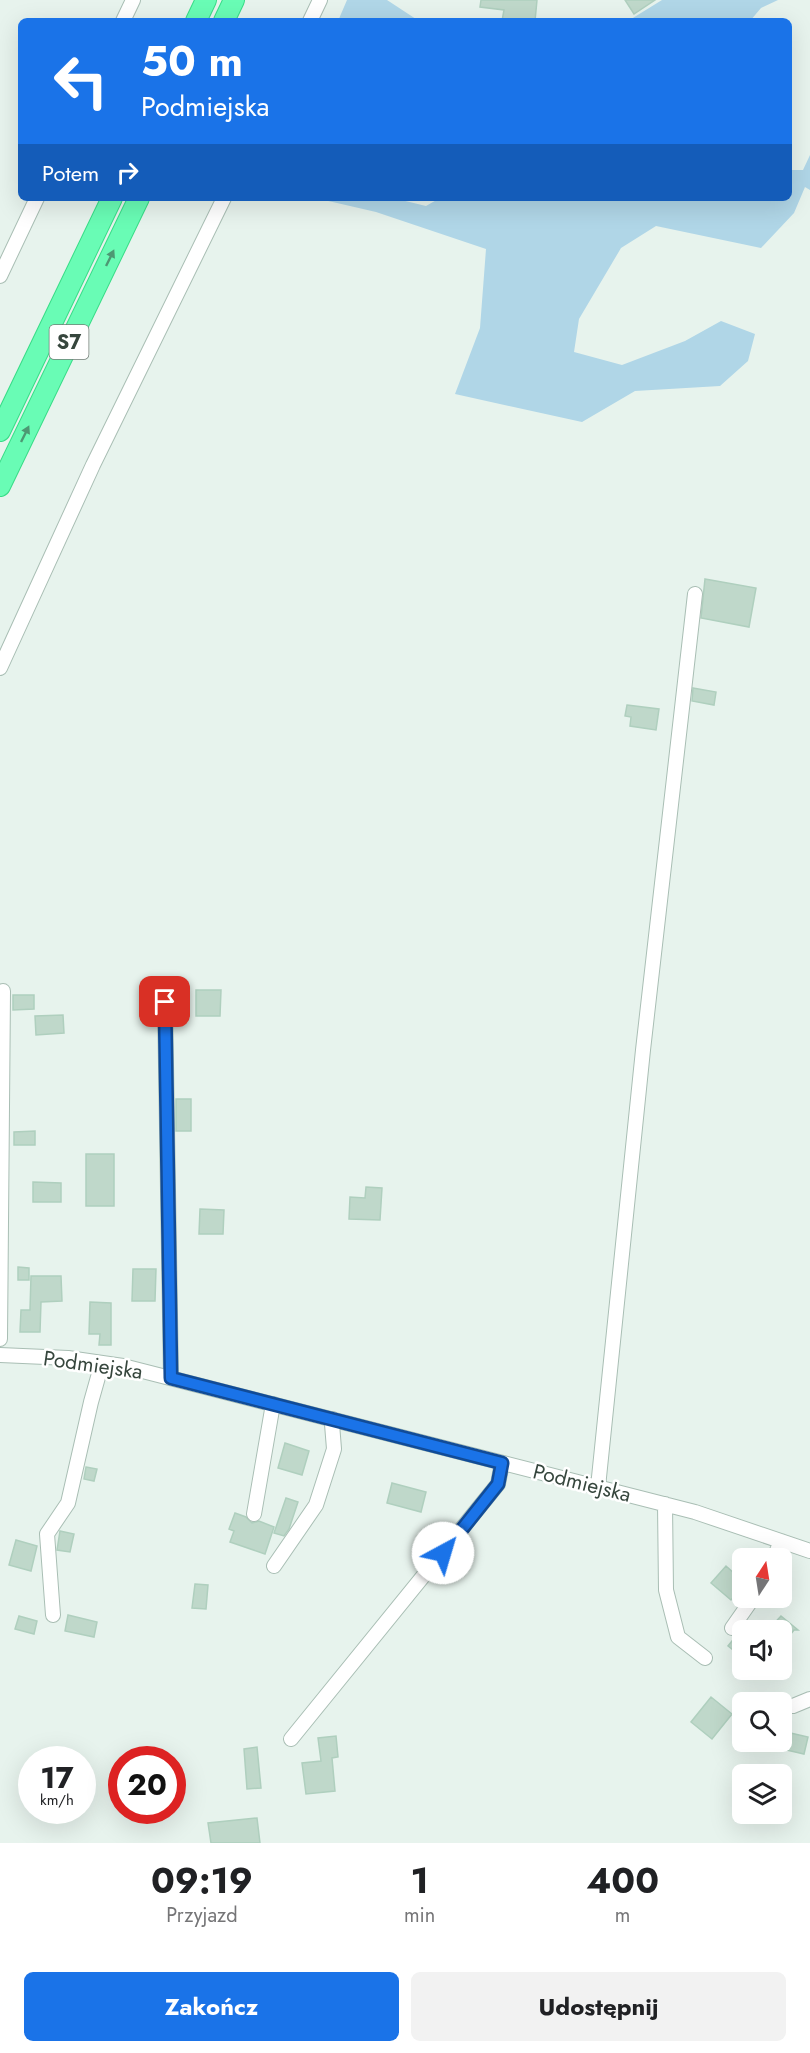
<!DOCTYPE html>
<html lang="pl">
<meta charset="utf-8">
<style>
body{margin:0;font-family:Jost,sans-serif;background:#f2f2f2;color:#202124;height:100vh;display:flex;flex-direction:column;font-size:22px;white-space:nowrap}
*{box-sizing:border-box;margin:0}
p{font-size:20px;color:#757577}
.icon{flex:none;width:33px;height:33px;fill:none;stroke:currentColor;stroke-width:2;stroke-linecap:round;stroke-linejoin:round}
.map{position:relative;height:1843px;overflow:hidden}
.drawer{display:flex;flex-direction:column;background:#fff;flex:1}
.drawer>*{flex:none}
.banner{position:absolute;left:18px;top:18px;width:774px;height:183px;border-radius:9px;box-shadow:0 6px 24px #0002;background:#1a73e8;color:#fff;overflow:hidden}
.needle{width:39px;rotate:12deg}
.buttons{position:absolute;left:732px;top:1548px;display:grid;gap:12px}
.buttons a{display:grid;place-items:center;width:60px;height:60px;border-radius:9px;background:#fff;box-shadow:0 6px 24px #0002;font-size:30px}
.speed{position:absolute;left:18px;top:1746px;display:flex;gap:12px;font-size:30px;font-weight:700;text-align:center}
.speed>*{display:grid;place-content:center;width:78px;height:78px;border-radius:50%;background:#fff;box-shadow:0 6px 24px #0002;line-height:1}
.speed small{font-size:15px;font-weight:400}
.speed .limit{border:9px solid #d22;background:#fff;color:#111}
.pin{position:absolute;display:grid;place-items:center;width:51px;height:51px;color:#fff;margin:-26px;border-radius:12px;box-shadow:0 3px 9px #0006}
.me{position:absolute;width:66px;margin:-33px;rotate:39deg;stroke-linejoin:round;filter:drop-shadow(0 0 4px #0008)}
.turn{display:flex;align-items:center;gap:21px;height:126px;padding:0 24px;font-size:27px}
.turn .icon{width:78px;height:78px;stroke-width:2.5}
.turn b{display:block;font-size:42px;line-height:51px}
.then{display:flex;align-items:center;height:57px;padding:0 24px;background:#0003;gap:12px;font-size:22px}
.eta{display:flex;justify-content:space-evenly;align-items:center;height:102px;text-align:center}
.eta b{font-size:36px;font-weight:700;line-height:42px}
.action{display:flex;gap:12px;margin-top:auto;padding:12px 24px}
.action a{flex:1;height:69px;border-radius:9px;background:#1a73e8;color:#fff;font-size:24px;font-weight:700;line-height:69px;text-align:center}
.action a+a{background:#f2f2f2;color:#202124}
.map>svg:first-child{display:block}
.green{fill:#b0d6e7}
.building{fill:#bfd8ca;stroke:#afcfbe;stroke-width:1.5}
.lines{fill:none;stroke-linecap:round;stroke-linejoin:round}
.minor-casing{stroke:#a9beb4;stroke-width:16}
.highway-casing{stroke:#38dc87;stroke-width:22}
.minor{stroke:#fff;stroke-width:14}
.highway{stroke:#69fcb5;stroke-width:20}
.oneway{fill:#4d9873}
.route-casing{stroke:#114b97;stroke-width:15}
.route{stroke:#1a73e8;stroke-width:10}
.labels{text-anchor:middle;dominant-baseline:central;stroke-width:5;stroke-linejoin:round;paint-order:stroke}
.shield{fill:#fff;stroke:#727e77;stroke-width:1.5}
.shield-label{font-size:20px;font-weight:bold;fill:#36463d}
.street-label{font-size:21px;fill:#36463d;stroke:#fff}
</style>
<div class="map">
<svg width="810" height="1843" viewBox="0 0 810 1843">
<rect width="100%" height="100%" fill="#e7f3ed"/>
<path class="green" d="M347 0H387L419 21H338Z
M662 0H778L761 8 750 21H628Z
M810 155V190L805 187 794 213 761 248 656 226 621 248 579 319 574 352 622 365 685 341 721 321 755 334 748 361 720 386 635 391 582 422 455 394 480 328 486 249 376 212 324 200 321 198H393L426 206 440 198H477L491 201 492 198H789V170H803Z"/>
<path class="building" d="M481 0H537L535 21H502L504 10 480 7Z
M625 0H655L634 14Z
M705 579 756 588 749 627 701 618Z
M693 688 716 692 714 705 692 701Z
M627 705 659 709 656 730 630 726 631 717 625 716Z
M196 990H221L220 1016H196Z
M13 995H34V1009L13 1010Z
M63 1015 64 1033 36 1035 35 1016Z
M176 1099H191V1131H176Z
M35 1131V1145H14V1132Z
M86 1154H114V1206H86Z
M33 1182 61 1183V1202H33Z
M366 1187 382 1188 380 1220 349 1219 350 1197 365 1198Z
M200 1209 224 1210 223 1234H199Z
M18 1267 29 1268V1280H18Z
M133 1269H156L155 1301H132Z
M31 1276H61L62 1301 41 1302 40 1332H20L21 1310H30Z
M90 1302 111 1303V1345H99L100 1334H89Z
M285 1443 309 1451 302 1475 278 1468Z
M86 1467 97 1469 94 1481 84 1479Z
M392 1483 426 1492 421 1512 387 1503Z
M286 1498 298 1502 289 1529 284 1536 274 1533Z
M235 1513 246 1517 252 1523 259 1521 274 1527 265 1554 230 1542 234 1531 229 1529Z
M60 1531 74 1534 70 1552 57 1550Z
M16 1540 37 1546 31 1571 9 1565Z
M726 1566 735 1574 742 1566V1586L731 1600 711 1583Z
M195 1584 208 1585 206 1609 192 1608Z
M68 1615 97 1622 94 1637 65 1631Z
M19 1616 37 1621 34 1634 15 1629Z
M781 1616 798 1630H794L782 1645V1630H768Z
M736 1636 742 1641V1657L728 1646Z
M711 1697 732 1714 712 1739 691 1722Z
M782 1731 808 1737 804 1754 782 1749Z
M336 1736 338 1757 332 1758 335 1791 306 1794 302 1763 321 1761 318 1738Z
M257 1747 261 1788 247 1789 244 1749Z
M257 1818 260 1843H211L208 1823Z"/>
<g class="lines">
<g class="minor-casing">
<path id="minor" d="M123 21 133 0
M310 21 320 0
M0 276 37 198
M0 668 93 465 224 198
M165 1002 171 1378
M0 1339 3 991
M0 1355 68 1358 123 1366 695 1512 810 1551
M598 1487 643 1050 695 594
M665 1504 666 1590 678 1637 705 1658
M254 1514 273 1404
M774 1558 781 1541
M274 1566 316 1505 334 1449 332 1424 333 1419
M53 1615 47 1534 68 1503 91 1402 102 1363
M732 1628 753 1598
M793 1706 810 1699
M291 1739 498 1484 502 1463"/>
</g>
<g class="highway-casing">
<path id="highway" d="M196 21 206 0
M224 21 234 0
M0 431 112 198
M0 486 139 198"/>
</g>
<use href="#minor" class="minor"/>
<use href="#highway" class="highway"/>
</g>
<defs><path id="oneway-solid" d="M-6-.8H1V-3.2L6.5 0L1 3.2V.8H-6Z" transform="scale(1.5)"/></defs>
<g class="oneway">
<use href="#oneway-solid" transform="translate(110 258) rotate(-64)"/>
<use href="#oneway-solid" transform="translate(25 434) rotate(-64)"/>
</g>
<g class="lines">
<g class="route-casing">
<path id="route" d="M165 1002 171 1378 502 1463 498 1484 443 1553"/>
</g>
<use href="#route" class="route"/>
</g>
<g class="labels">
<rect class="shield" x="49.5" y="325" width="39" height="34" rx="4.5"/>
<g class="shield-label">
<text x="69" y="342">S7</text>
</g>
<g class="street-label">
<text transform="translate(93 1365) rotate(8)">Podmiejska</text>
<text transform="translate(582 1483) rotate(14)">Podmiejska</text>
</g>
</g>
</svg>
<div class="buttons">
<a><svg class="needle" viewBox="-14 -14 28 28"><path d="M0-13l5 13h-10z" fill="#e53935"/><path d="M0 13l5-13h-10z" fill="#757577"/></svg></a>
<a><svg class="icon" aria-label="sound" viewBox="0 0 24 24"><path d="M4 9h4l5-4v14l-5-4H4zM17 9q2 3 0 6"/></svg></a>
<a><svg class="icon" aria-label="search" viewBox="0 0 24 24"><circle cx="10" cy="10" r="6"/><path d="M15 15l6 6"/></svg></a>
<a><svg class="icon" aria-label="layers" viewBox="0 0 24 24"><path d="M12 4l9 5-9 5-9-5zM3 14l9 5 9-5"/></svg></a>
</div>
<div class="speed"><div>17<small>km/h</small></div><div class="limit">20</div></div>
<div class="pin" style="left:165px;top:1002px;background:#d93025"><svg class="icon" aria-label="arrive" viewBox="0 0 24 24"><path d="M6 21V4h12l-3 4 3 4H6"/></svg></div>
<svg class="me" style="left:443px;top:1553px" viewBox="-20 -20 40 40"><circle r="19" fill="#fff"/><path d="M0-13L10 11 0 6-10 11z" fill="#1a73e8"/></svg>
<div class="banner">
<div class="turn"><svg class="icon" aria-label="left" viewBox="0 0 24 24"><path d="M17 20v-9H6M10 6l-5 5 5 5"/></svg><div><b>50 m</b>Podmiejska</div></div>
<div class="then">Potem<svg class="icon" aria-label="right" viewBox="0 0 24 24"><path d="M7 20v-9h11M14 6l5 5-5 5"/></svg></div>
</div>
</div>
<section class="drawer">
<div class="eta">
<div><b>09:19</b><p>Przyjazd</p></div>
<div><b>1</b><p>min</p></div>
<div><b>400</b><p>m</p></div>
</div>
<div class="action"><a>Zakończ</a><a>Udostępnij</a></div>
</section>
